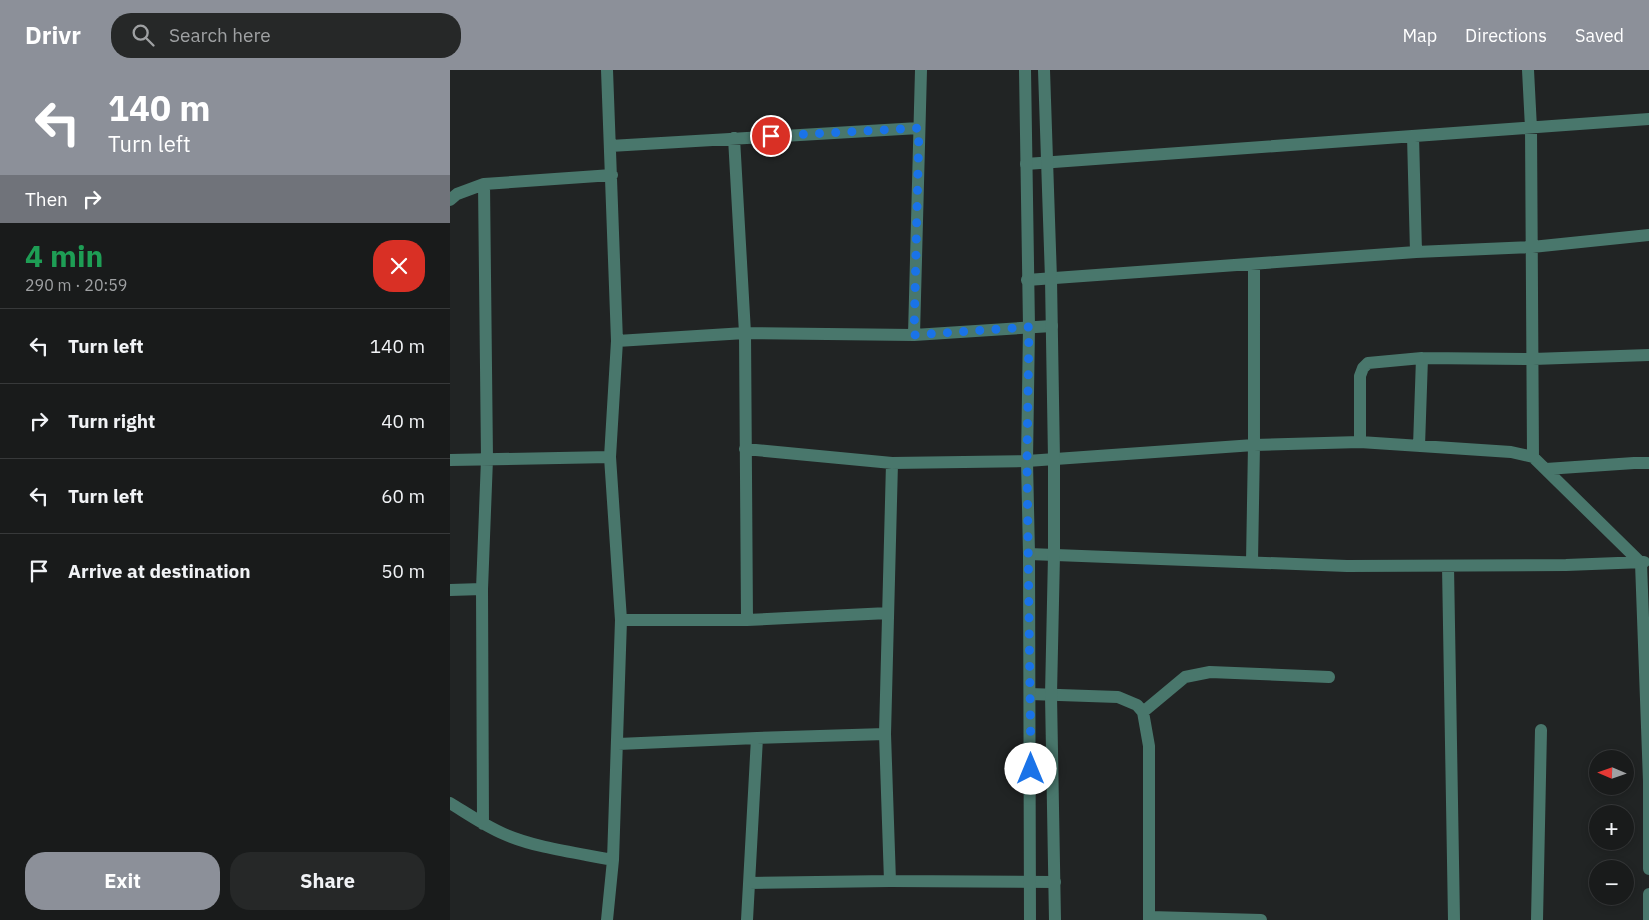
<!DOCTYPE html>
<meta charset="utf-8">
<style>
body{margin:0;font-family:"IBM Plex Sans",sans-serif;background:#262828;color:#f1f3f6;height:100vh;display:flex;flex-direction:column;font-size:19px;white-space:nowrap}
*{box-sizing:border-box;margin:0}
p{font-size:16px;color:#9fa1a3}
.icon{flex:none;width:28px;height:28px;fill:none;stroke:currentColor;stroke-width:2;stroke-linecap:round;stroke-linejoin:round}
.map{position:relative;flex:1;overflow:hidden}
.details{display:flex;flex-direction:column;background:#191b1b;width:450px}
.details>*{flex:none}
.hud{background:#8c9099;color:#fff;overflow:hidden}
.needle{width:32px;rotate:272deg}
.tools{position:absolute;left:1139px;top:680px;display:grid;gap:10px}
.tools a{display:grid;place-items:center;width:45px;height:45px;border-radius:50%;background:#191b1b;box-shadow:0 2px 8px #0003,0 0 0 1px #37393a;font-size:25px}
.pin{position:absolute;display:grid;place-items:center;width:42px;height:42px;color:#fff;margin:-21px;border:2px solid #fff;border-radius:50%;box-shadow:0 1px 5px #0007}
.me{position:absolute;width:55px;margin:-28px;rotate:0deg;stroke-linejoin:round;filter:drop-shadow(0 0 4px #0008)}
.turn{display:flex;align-items:center;gap:18px;height:105px;padding:0 25px;font-size:22px}
.turn .icon{width:65px;height:65px;stroke-width:2.5}
.turn b{display:block;font-size:35px;line-height:42px}
.then{display:flex;align-items:center;height:48px;padding:0 25px;background:#0003;gap:10px;font-size:19px}
.round{display:grid;place-items:center;flex:none;width:52px;height:52px;border-radius:20px;background:#262828}
.overview{display:flex;align-items:center;justify-content:space-between;height:85px;padding:0 25px}
h1{font-size:30px;font-weight:700;line-height:38px;color:#1e9e55}
.cta{display:flex;gap:10px;margin-top:auto;padding:10px 25px}
.cta a{flex:1;height:58px;border-radius:20px;background:#8c9099;color:#fff;font-size:20px;font-weight:700;line-height:58px;text-align:center}
.cta a+a{background:#262828;color:#f1f3f6}
ul{padding:0;list-style:none}
li{display:flex;align-items:center;gap:15px;height:75px;padding:0 25px;border-top:1px solid #37393a}
li div{flex:1}
li b{display:block;font-size:19px}
li em{font-style:normal}
header{display:flex;align-items:center;gap:30px;box-sizing:border-box;height:70px;padding:0 25px;background:#8c9099;color:#fff}
header strong{font-size:24px}
nav{display:flex;gap:28px;margin-inline-start:auto;font-size:18px}
.search{width:350px;height:45px;background:#262828;display:flex;align-items:center;gap:12px;box-sizing:border-box;padding:0 18px;border-radius:20px;color:#9fa1a3;font-size:19px}
main{display:flex;flex:1;min-height:0}
.map>svg:first-child{display:block}
.lines{fill:none;stroke-linecap:round;stroke-linejoin:round}
.minor{stroke:#49776c;stroke-width:12}
.tertiary{stroke:#49776c;stroke-width:12}
.route{stroke:#1a73e8;stroke-width:9;stroke-dasharray:0 16.2}
</style>
<header>
<strong>Drivr</strong>
<div class="search"><svg class="icon" aria-label="search" viewBox="0 0 24 24"><circle cx="10" cy="10" r="6"/><path d="M15 15l6 6"/></svg>Search here</div>
<nav><a>Map</a><a>Directions</a><a>Saved</a></nav>
</header>
<main>
<section class="details">
<div class="hud">
<div class="turn"><svg class="icon" aria-label="left" viewBox="0 0 24 24"><path d="M17 20v-9H6M10 6l-5 5 5 5"/></svg><div><b>140 m</b>Turn left</div></div>
<div class="then">Then<svg class="icon" aria-label="right" viewBox="0 0 24 24"><path d="M7 20v-9h11M14 6l5 5-5 5"/></svg></div>
</div>
<div class="overview"><div><h1>4 min</h1><p>290 m · 20:59</p></div><a class="round" style="background:#d93025;color:#fff"><svg class="icon" aria-label="close" viewBox="0 0 24 24"><path d="M6 6l12 12M18 6L6 18"/></svg></a></div>
<ul>
<li><svg class="icon" aria-label="left" viewBox="0 0 24 24"><path d="M17 20v-9H6M10 6l-5 5 5 5"/></svg><div><b>Turn left</b></div><em>140 m</em></li>
<li><svg class="icon" aria-label="right" viewBox="0 0 24 24"><path d="M7 20v-9h11M14 6l5 5-5 5"/></svg><div><b>Turn right</b></div><em>40 m</em></li>
<li><svg class="icon" aria-label="left" viewBox="0 0 24 24"><path d="M17 20v-9H6M10 6l-5 5 5 5"/></svg><div><b>Turn left</b></div><em>60 m</em></li>
<li><svg class="icon" aria-label="arrive" viewBox="0 0 24 24"><path d="M6 21V4h12l-3 4 3 4H6"/></svg><div><b>Arrive at destination</b></div><em>50 m</em></li>
</ul>
<div class="cta"><a>Exit</a><a>Share</a></div>
</section>
<div class="map">
<svg width="1199" height="850" viewBox="0 0 1199 850">
<rect width="100%" height="100%" fill="#212424"/>
<g class="lines">
<path class="minor" d="M157 0 167 271 160 387 171 550 163 790 157 850
M1078 0 1081 58 1083 387 1191 493 1199 711V799
M963 66 966 182
M284 68 295 263 297 550
M160 76 469 58
M576 94 1199 49
M0 130 7 124 34 114 162 105
M577 210 966 182 1082 177 1199 165
M464 265 471 0
M167 271 295 263 464 265 602 256
M910 372V306L913 298 918 293 972 288 1083 289 1199 285
M969 376 972 288
M295 379 442 393 577 391 804 375 910 372 1061 382 1083 387
M0 390 160 387
M1096 399 1184 393H1199
M579 484 897 496 1116 495 1194 492
M802 492 804 375V195
M998 496 1004 850
M0 520 32 519
M171 550H297L438 543
M580 624 668 627 687 635 693 642 699 676V850
M693 642 735 607 760 602 879 607
M168 674 307 668 435 664
M0 733C18 744 35 756 54 764 86 778 128 783 163 790
M33 754 32 519 37 389 34 114
M440 811 435 664 442 393
M299 813 440 811 605 812
M700 847 811 850
M297 850 307 668
M1087 850 1091 660
M1199 850V824"/>
<path class="tertiary" d="M575 0 579 257 577 391 579 484 580 850
M594 0 601 209 604 389V485L601 625 605 850"/>
</g>
<g class="lines">
<path class="route" d="M321 66 469 58 464 265 579 257 577 391 581 699"/>
</g>
</svg>
<div class="tools">
<a><svg class="needle" viewBox="-14 -14 28 28"><path d="M0-13l5 13h-10z" fill="#e53935"/><path d="M0 13l5-13h-10z" fill="#9fa1a3"/></svg></a>
<a>+</a>
<a>−</a>
</div>
<div class="pin" style="left:321px;top:66px;background:#d93025"><svg class="icon" aria-label="arrive" viewBox="0 0 24 24"><path d="M6 21V4h12l-3 4 3 4H6"/></svg></div>
<svg class="me" style="left:581px;top:699px" viewBox="-20 -20 40 40"><circle r="19" fill="#fff"/><path d="M0-13L10 11 0 6-10 11z" fill="#1a73e8"/></svg>
</div>
</main>
